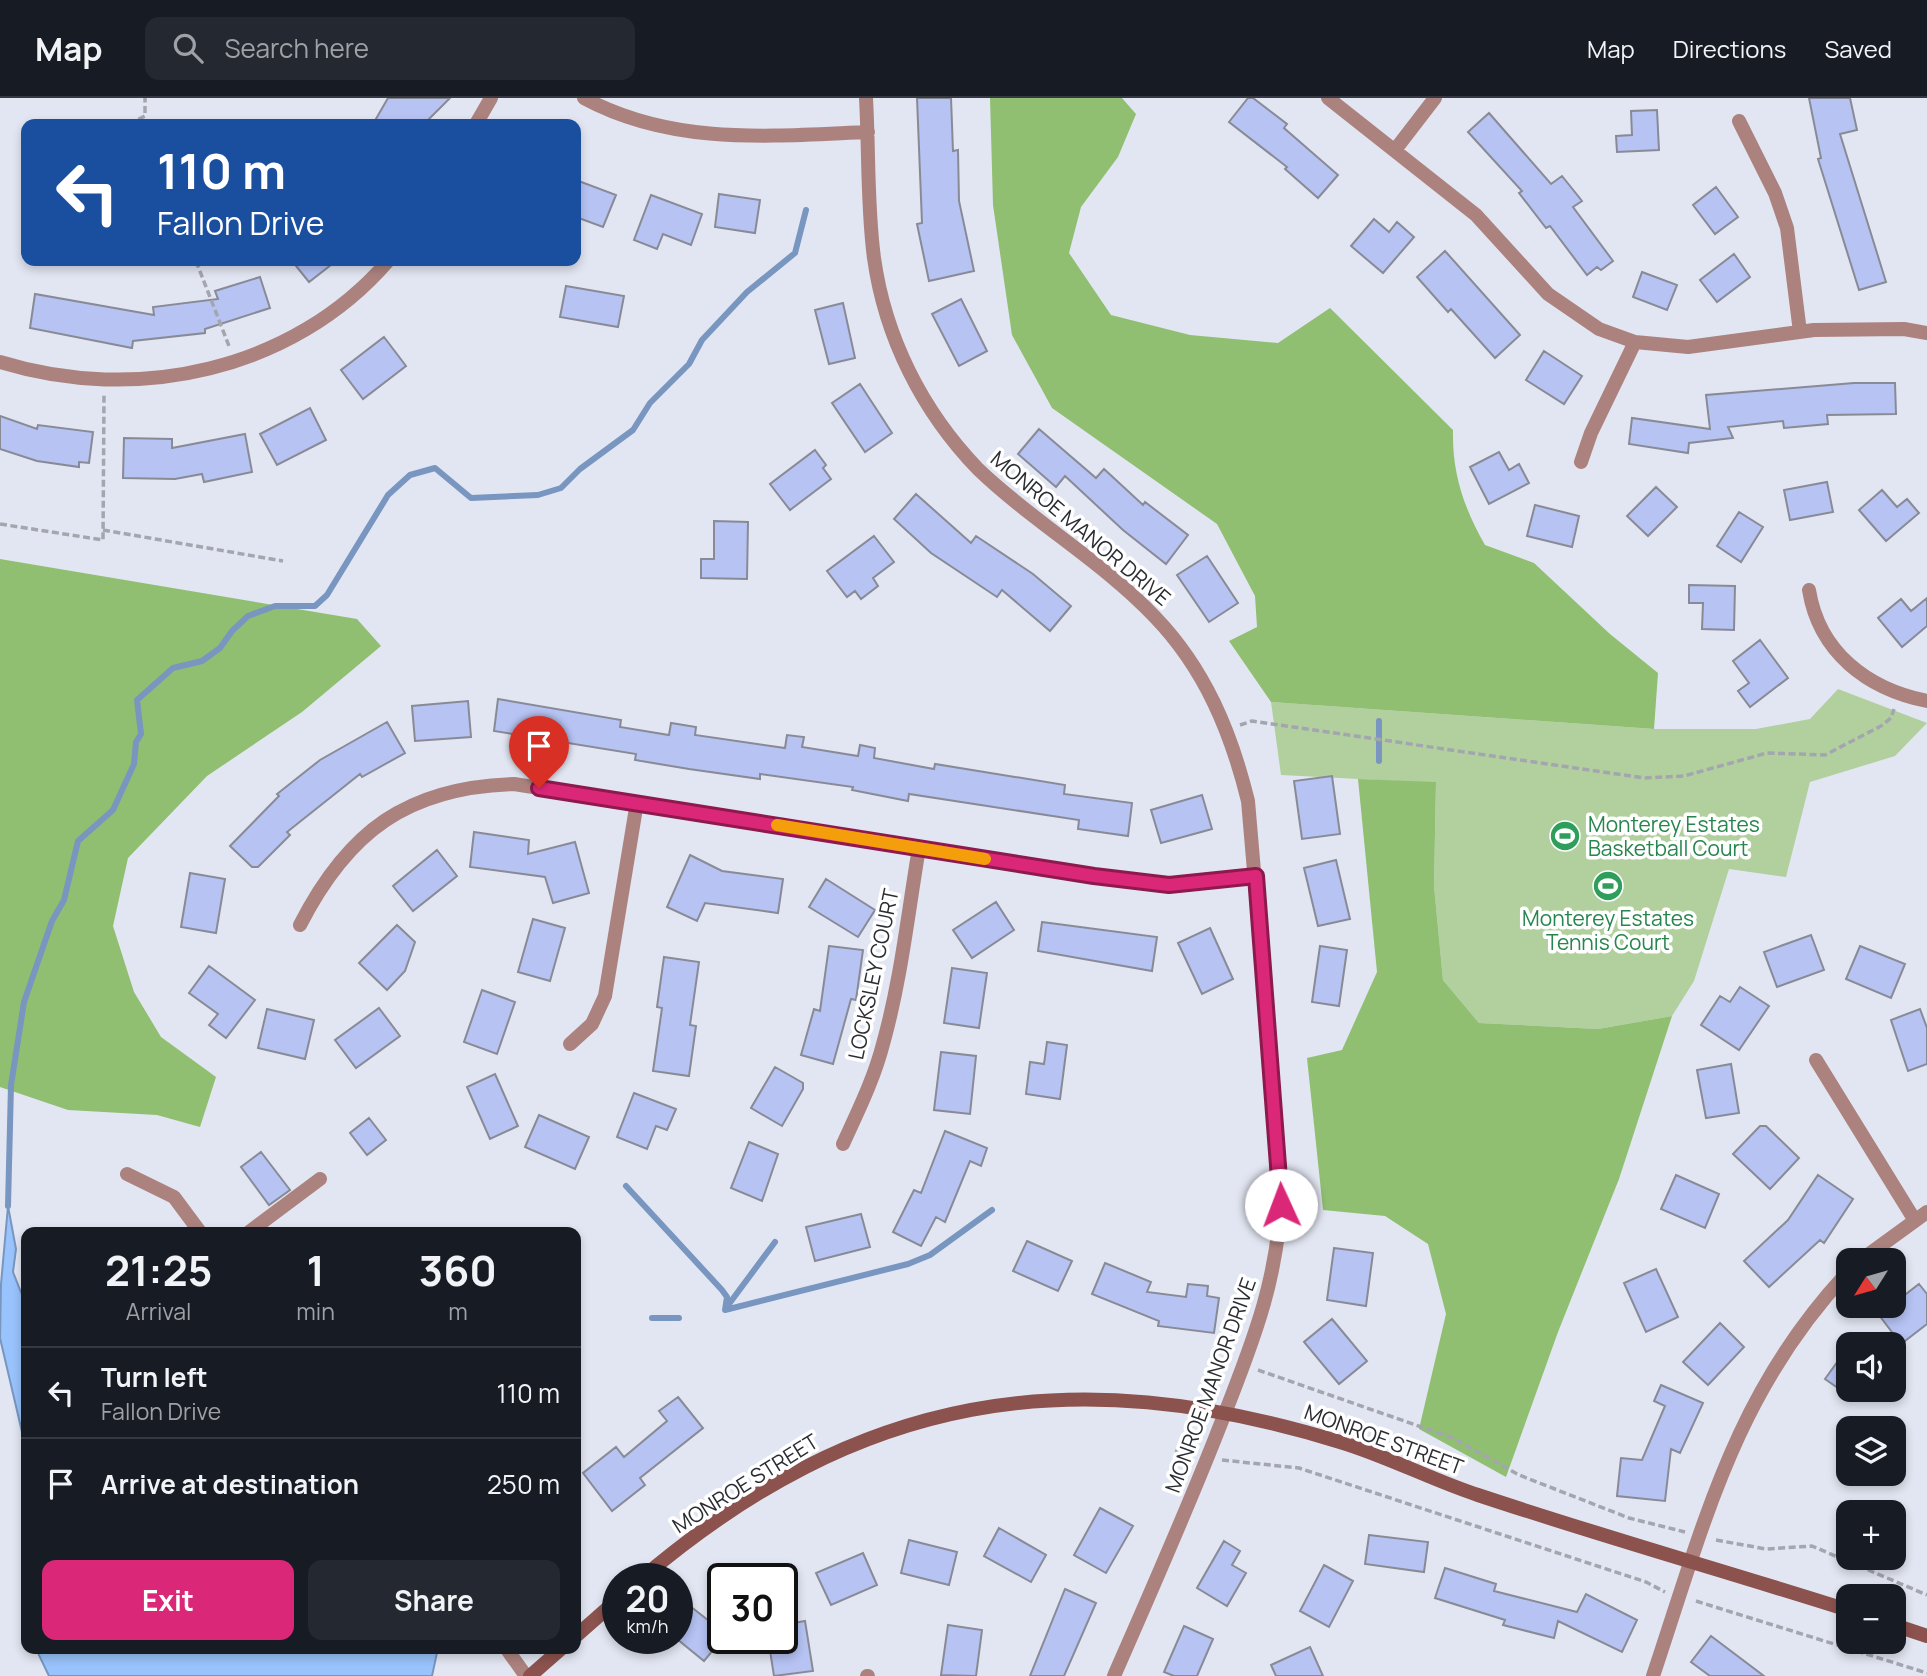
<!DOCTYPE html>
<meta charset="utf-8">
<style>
body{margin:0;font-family:Manrope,sans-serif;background:#242831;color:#f1f3f6;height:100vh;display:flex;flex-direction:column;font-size:26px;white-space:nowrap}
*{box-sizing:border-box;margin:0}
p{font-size:23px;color:#9ea1a6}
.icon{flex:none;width:38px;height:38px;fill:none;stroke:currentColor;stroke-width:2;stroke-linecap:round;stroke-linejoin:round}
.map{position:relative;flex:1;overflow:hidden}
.panel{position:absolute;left:21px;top:1129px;width:560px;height:427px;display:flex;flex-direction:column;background:#171b24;border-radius:14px;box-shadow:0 4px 10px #0003}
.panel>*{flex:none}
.top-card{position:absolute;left:21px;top:21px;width:560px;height:147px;border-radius:14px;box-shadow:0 4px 10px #0003;background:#1a4fa0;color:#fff;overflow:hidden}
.needle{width:46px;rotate:233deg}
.fabs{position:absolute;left:1836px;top:1150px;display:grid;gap:14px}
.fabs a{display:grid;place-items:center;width:70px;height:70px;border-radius:14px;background:#171b24;box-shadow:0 4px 10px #0003;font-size:35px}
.speed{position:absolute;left:602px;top:1465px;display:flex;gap:14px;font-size:35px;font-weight:700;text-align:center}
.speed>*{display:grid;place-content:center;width:91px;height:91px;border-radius:50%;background:#171b24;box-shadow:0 4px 10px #0003;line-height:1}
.speed small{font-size:18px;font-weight:400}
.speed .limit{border:4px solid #111;border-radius:10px;background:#fff;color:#111}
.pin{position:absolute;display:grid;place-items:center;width:60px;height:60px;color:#fff;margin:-72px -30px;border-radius:50% 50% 50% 0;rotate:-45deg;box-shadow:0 0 7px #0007}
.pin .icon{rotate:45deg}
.me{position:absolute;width:77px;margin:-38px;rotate:358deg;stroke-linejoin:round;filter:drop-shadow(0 0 5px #0008)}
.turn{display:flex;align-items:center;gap:24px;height:147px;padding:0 21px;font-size:32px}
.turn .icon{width:91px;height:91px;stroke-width:2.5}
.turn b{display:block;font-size:49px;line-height:60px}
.eta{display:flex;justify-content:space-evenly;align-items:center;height:119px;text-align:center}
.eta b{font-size:42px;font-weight:700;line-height:49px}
.action{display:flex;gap:14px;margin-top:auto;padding:14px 21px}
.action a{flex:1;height:80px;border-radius:14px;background:#db2777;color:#fff;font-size:28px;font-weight:700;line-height:80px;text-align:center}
.action a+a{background:#242831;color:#f1f3f6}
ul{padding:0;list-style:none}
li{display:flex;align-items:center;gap:21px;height:91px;padding:0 21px;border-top:2px solid #363941}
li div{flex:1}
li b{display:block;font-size:26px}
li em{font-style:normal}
header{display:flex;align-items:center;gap:42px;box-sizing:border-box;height:98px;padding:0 35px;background:#171b24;border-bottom:2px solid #363941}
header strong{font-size:33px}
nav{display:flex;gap:38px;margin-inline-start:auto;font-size:24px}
.search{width:490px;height:63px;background:#242831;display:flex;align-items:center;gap:18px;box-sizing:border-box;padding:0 24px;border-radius:14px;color:#9ea1a6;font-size:26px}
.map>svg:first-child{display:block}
.green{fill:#b1d09e}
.forest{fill:#90bf72}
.water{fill:#99c3fc;stroke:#7896bf;stroke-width:2}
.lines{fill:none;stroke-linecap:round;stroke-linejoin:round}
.stream{stroke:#7896bf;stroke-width:6}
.building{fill:#b6c3f3;stroke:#888b96;stroke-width:2}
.path{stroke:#a3a6af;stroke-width:3.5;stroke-dasharray:7 3.5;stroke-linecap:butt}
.minor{stroke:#ac827e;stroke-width:14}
.secondary{stroke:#8c524e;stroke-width:14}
.route-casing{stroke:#8e194d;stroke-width:18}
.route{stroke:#db2777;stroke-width:12}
.slow{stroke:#f59e0b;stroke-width:12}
.labels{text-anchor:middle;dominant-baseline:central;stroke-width:7;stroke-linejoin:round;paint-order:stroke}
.street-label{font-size:21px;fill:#2c2d32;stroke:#fff}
.leisure-label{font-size:21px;fill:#27864d;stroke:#fff;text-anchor:start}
</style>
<header>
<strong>Map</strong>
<div class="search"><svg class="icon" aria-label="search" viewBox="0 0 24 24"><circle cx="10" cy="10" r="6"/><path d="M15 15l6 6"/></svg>Search here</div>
<nav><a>Map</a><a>Directions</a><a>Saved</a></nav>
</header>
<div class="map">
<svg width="1927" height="1578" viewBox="0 0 1927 1578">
<rect width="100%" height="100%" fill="#e2e6f2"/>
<path class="green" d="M1838 591 1927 625 1895 658 1810 684 1786 779 1729 771 1694 883 1672 918 1598 931 1479 925 1443 882 1434 788 1436 685 1281 677 1271 604 1654 631H1756L1810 621Z"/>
<path class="forest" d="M990 0H1122L1136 16 1118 59 1081 109 1069 155 1111 217 1190 237 1278 245 1330 210 1453 332C1452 376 1464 410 1485 447L1534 465 1610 536 1658 575 1654 631 1271 604 1229 543 1257 529 1255 498 1217 426 1052 310 1012 237 993 107Z
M0 461 357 521 381 548 302 614 207 678 128 760 113 828 134 894 161 939 216 979 200 1029 157 1017 68 1012 0 989Z
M1358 681 1436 684 1434 788 1443 882 1479 925 1598 931 1672 918 1619 1081 1558 1234 1506 1379 1419 1331 1446 1216 1428 1146 1385 1118 1323 1112 1307 960 1342 952 1377 874Z"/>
<path class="water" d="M8 1108 16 1151 13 1174 26 1207V1351L0 1240 1 1186Z
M438 1550 432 1578H49L36 1551Z"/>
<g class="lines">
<path class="stream" d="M1379 663V623
M626 1088 722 1192 727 1199 725 1212
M8 1108 11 987 24 904 52 823 64 802 78 743 113 712 134 666 136 644 141 636 137 602 173 570 202 563 220 550 232 533 248 518 275 508H315L327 497 388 397 410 377 435 370 471 400 538 397 561 390 580 371 633 332 650 305 689 266 702 242 747 194 795 155 806 112
M726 1210 775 1144
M725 1212 908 1166 930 1157 992 1112
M652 1220H679"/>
</g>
<path class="building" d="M388 0H450L424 26H373Z
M917 0H951L953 53 958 52 959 103 974 173 929 183 917 126 922 125Z
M1248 0H1253L1287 26 1284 30 1338 77 1318 100 1285 71 1287 69 1229 24Z
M1809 0H1850L1857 32 1840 36 1886 184 1859 192 1818 61 1821 60Z
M1657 12 1659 52 1617 54 1616 38 1632 37 1631 13Z
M1489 15 1551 86 1562 78 1582 103 1573 109 1613 163 1601 172 1597 169 1587 177 1550 128 1546 130 1519 95 1522 93 1468 34Z
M576 82 616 97 603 129 576 119Z
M1716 89 1738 119 1715 136 1693 107Z
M719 96 760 102 755 135 715 129Z
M651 97 702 116 691 147 663 136 657 151 634 142Z
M1374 121 1389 134 1397 124 1414 139 1383 175 1351 148Z
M1445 153 1520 237 1495 260 1451 211 1448 214 1417 179Z
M1734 156 1750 179 1717 204 1700 182Z
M292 163H336L309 184Z
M1642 174 1677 187 1667 212 1633 199Z
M260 179 270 210 205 231V235L133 243 132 250 30 230 35 196 154 217 153 209 218 201 215 193Z
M566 188 624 198 618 229 560 219Z
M961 201 987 253 959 268 932 216Z
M843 205 855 260 829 266 815 212Z
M384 239 406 268 363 301 341 272Z
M1544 253 1582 278 1564 306 1526 282Z
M1854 285H1895L1896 316 1827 317 1828 326 1784 330 1783 323 1728 329 1733 340 1689 345 1688 355 1629 346 1632 320 1710 331 1706 297Z
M860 286 892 335 865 354 832 305Z
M310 310 326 342 277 367 260 336Z
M0 318 37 331 38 327 93 334 89 365 79 364V369L37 363 0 351Z
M1039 331 1096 380 1104 371 1143 407 1145 404 1188 437 1166 466 1123 432 1065 378 1056 389 1018 356Z
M245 336 252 374 204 384 202 376 175 381 123 380 124 340 172 341V350Z
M815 352 826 367 823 370 831 381 790 412 770 386Z
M1499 354 1509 372 1519 366 1529 385 1489 406 1470 369Z
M1827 384 1833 414 1790 422 1784 392Z
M1656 389 1677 409 1648 438 1627 418Z
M1882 392 1897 409 1907 401 1919 415 1886 443 1859 412Z
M916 396 971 445 976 438 1033 476 1071 508 1050 533 1002 492 997 499 931 455 894 421Z
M1535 407 1579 418 1572 449 1527 438Z
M1739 414 1763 429 1741 464 1717 448Z
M714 423 748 424 747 481 701 480V461H714Z
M874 438 894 464 873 480 878 488 861 501 855 493 847 499 827 473Z
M1207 458 1238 505 1209 524 1177 477Z
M1689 487 1735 488 1734 532 1702 531 1703 505H1689Z
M1927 500V528L1902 549 1878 520 1901 501 1911 513Z
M1760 542 1788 580 1750 609 1738 593 1749 585 1733 563Z
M498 601 621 622 620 629 669 637 671 625 696 629 695 637 785 650 787 637 804 639 802 649 858 658 860 647 875 650 874 660 934 671 935 666 1065 687 1064 696 1132 705 1128 738 1078 731 1079 722 909 696 908 703 852 692 853 689 760 676V681L689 671 635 662 636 656 494 633Z
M468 603 471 639 415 643 412 608Z
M387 624 405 655 362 679 360 676 287 734 290 737 258 769H252L230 748 279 698 277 696 320 662Z
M1332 678 1340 736 1302 741 1294 683Z
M1202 697 1212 731 1161 745 1151 712Z
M474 734 529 742 528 756 575 744 589 795 553 805 545 779 470 769Z
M437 752 457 778 413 813 393 788Z
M690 757 722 773 783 781 778 815 705 805 697 823 667 809Z
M1336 762 1350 821 1318 828 1304 770Z
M190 775 225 781 216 835 181 829Z
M826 781 875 812 858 839 809 809Z
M996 804 1014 832 972 860 953 832Z
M533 821 565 830 550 883 518 874Z
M1042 824 1157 839 1152 873 1038 853Z
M397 827 415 844 405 873 387 892 359 865Z
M1210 830 1233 881 1202 896 1178 845Z
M1811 837 1824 872 1777 889 1764 854Z
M829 848 863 852 856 902 851 901 833 966 801 957 814 911 820 913Z
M1320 848 1347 852 1339 908 1312 904Z
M1860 848 1905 866 1891 900 1846 881Z
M664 859 699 864 690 927 696 928 689 978 653 973 662 910 657 909Z
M209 868 255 902 226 940 209 927 218 916 189 895Z
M952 870 987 875 979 930 944 925Z
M1740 889 1769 908 1739 952 1701 927 1720 898 1730 904Z
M482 892 515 904 497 956 464 944Z
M379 910 400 938 356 970 335 942Z
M267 911 314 922 305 961 258 950Z
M1920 911 1927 930V966L1908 973 1891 922Z
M1047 944 1067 947 1060 1001 1026 996 1030 964 1044 966Z
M941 954 976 958 970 1016 934 1012Z
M1731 966 1739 1015 1706 1020 1697 972Z
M775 969 803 985V991L782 1028 751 1010Z
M495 976 518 1028 490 1041 467 989Z
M634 995 676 1011 667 1032 656 1028 647 1051 617 1039Z
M539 1017 589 1039 575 1071 525 1049Z
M369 1020 386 1042 367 1057 350 1035Z
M1760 1028H1766L1799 1060 1770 1091 1733 1056Z
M945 1033 987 1050 981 1068 970 1063 945 1124 936 1119 921 1148 893 1134 914 1092 921 1095Z
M749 1044 778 1056 762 1103 731 1090Z
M261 1054 290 1092 269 1107 241 1069Z
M1676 1077 1719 1096 1705 1130 1661 1111Z
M1818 1077 1853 1101 1824 1145 1820 1142 1769 1189 1744 1163 1788 1122Z
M861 1116 870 1149 815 1163 806 1129Z
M1027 1143 1072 1163 1058 1193 1013 1173Z
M1334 1150 1373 1155 1366 1208 1327 1202Z
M1105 1165 1151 1184 1147 1194 1186 1199 1188 1186 1208 1188 1207 1198 1219 1200 1214 1235 1158 1228 1159 1223 1092 1196Z
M1656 1171 1678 1219 1646 1234 1624 1185Z
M1919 1186 1927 1196V1226L1901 1246 1879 1217Z
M1332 1221 1367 1263 1339 1286 1304 1244Z
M1720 1225 1744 1249 1708 1287 1683 1264Z
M1848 1249V1297L1825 1281Z
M1661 1287 1703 1305 1680 1355 1671 1351 1665 1403 1617 1398 1621 1360 1642 1362 1665 1308 1654 1303Z
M678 1299 703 1330 640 1380 645 1387 612 1413 583 1375 616 1349 624 1359 667 1323 659 1313Z
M1100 1410 1133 1428 1106 1475 1074 1457Z
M999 1430 1046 1457 1031 1484 984 1458Z
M1369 1437 1428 1444 1424 1474 1365 1466Z
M909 1442 957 1454 949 1487 901 1475Z
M1224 1443 1240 1453 1232 1467 1246 1475 1227 1508 1197 1490Z
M863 1455 877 1487 831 1507 816 1475Z
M1324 1467 1353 1483 1329 1529 1300 1513Z
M1445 1470 1496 1486 1494 1493 1577 1514 1586 1496 1637 1522 1622 1554 1558 1523 1554 1540 1503 1527 1505 1522 1435 1500Z
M1065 1491 1096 1505 1064 1578H1030Z
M690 1508 723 1534V1540L704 1563 677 1541V1524Z
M805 1523 813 1573 774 1578 768 1540H782V1527Z
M948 1527 982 1532 976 1578 941 1577Z
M1184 1528 1213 1541 1197 1578H1174L1164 1574Z
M1711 1538 1764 1578H1710L1691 1564Z
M1310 1549 1323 1578H1276L1271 1567Z"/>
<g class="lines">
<path class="path" d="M129 26 145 18V0
M196 163 229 248
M0 426 103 442 104 297
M103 432 283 463
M1240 627 1252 623 1644 680 1684 678 1767 655 1825 657 1881 628 1891 620 1894 611
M1258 1272 1453 1340 1519 1377 1629 1420 1685 1434
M1175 1353 1194 1356
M1222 1362 1299 1370 1646 1484 1665 1494
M1716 1442 1766 1451 1812 1448 1927 1497
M1696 1503 1927 1575"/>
<path class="minor" d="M584 0C673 48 771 38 868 34
M866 0C869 53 867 108 874 160 885 239 922 313 978 371 1033 424 1102 463 1155 519 1205 571 1231 634 1248 703L1281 1088C1281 1180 1249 1254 1216 1338 1184 1419 1149 1498 1114 1578
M1328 0 1476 117 1548 196 1599 231 1635 244 1688 249 1814 232 1904 231 1927 235
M1739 23 1775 95 1787 130 1800 234
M476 26 491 0
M1395 52 1435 0
M0 264C136 306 293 273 388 163
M1581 364 1591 335 1635 244
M1809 492C1819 554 1867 591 1927 603
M300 827C348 733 408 689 514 686L1094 778 1169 787 1256 778
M570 946 592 926 605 898 637 704
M1816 962 1914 1121
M843 1046C858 1013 874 981 883 946 901 882 908 815 919 750
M127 1076 174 1099 200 1134
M249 1134 320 1081
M1861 1162 1927 1114
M506 1550 526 1578
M867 1578H868
M1653 1578C1704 1426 1735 1294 1848 1174"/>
<path class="secondary" d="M642 1480C859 1296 1070 1261 1340 1344 1387 1358 1432 1382 1478 1397 1601 1438 1725 1473 1848 1512
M1894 1527 1927 1538
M576 1538 618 1501
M530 1578 562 1550"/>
</g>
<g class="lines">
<g class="route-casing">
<path id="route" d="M539 690 1094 778 1169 787 1256 778 1281 1107"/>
</g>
<use href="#route" class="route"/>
<path class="slow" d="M777 727 985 761"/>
</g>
<defs>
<g id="stadium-disc" transform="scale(1.575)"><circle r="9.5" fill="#2e9e5b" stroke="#fff"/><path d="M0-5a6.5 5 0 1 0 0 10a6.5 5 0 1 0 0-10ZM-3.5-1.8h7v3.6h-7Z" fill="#fff"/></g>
</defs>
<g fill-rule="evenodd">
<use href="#stadium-disc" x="1565" y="738"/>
<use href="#stadium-disc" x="1608" y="788"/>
</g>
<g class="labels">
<g class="street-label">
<text transform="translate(1081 430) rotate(40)">MONROE MANOR DRIVE</text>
<text transform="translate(873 876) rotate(-78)">LOCKSLEY COURT</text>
<text transform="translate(1210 1287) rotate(-70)">MONROE MANOR DRIVE</text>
<text transform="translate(1384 1341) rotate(20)">MONROE STREET</text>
<text transform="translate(745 1385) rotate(-32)">MONROE STREET</text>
</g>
<g class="leisure-label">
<text x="1588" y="726">Monterey Estates<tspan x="1588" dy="24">Basketball Court</tspan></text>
<text x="1608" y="820" text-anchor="middle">Monterey Estates<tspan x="1608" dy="24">Tennis Court</tspan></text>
</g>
</g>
</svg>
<div class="fabs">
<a><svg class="needle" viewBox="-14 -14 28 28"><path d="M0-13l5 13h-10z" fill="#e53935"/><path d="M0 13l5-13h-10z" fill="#9ea1a6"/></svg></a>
<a><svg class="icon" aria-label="sound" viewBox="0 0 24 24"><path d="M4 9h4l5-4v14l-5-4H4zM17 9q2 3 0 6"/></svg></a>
<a><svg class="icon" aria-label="layers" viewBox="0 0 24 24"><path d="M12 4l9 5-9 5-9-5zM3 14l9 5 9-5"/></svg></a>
<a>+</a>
<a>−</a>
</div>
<div class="speed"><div>20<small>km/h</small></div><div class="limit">30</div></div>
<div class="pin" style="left:539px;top:690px;background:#d93025"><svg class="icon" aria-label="arrive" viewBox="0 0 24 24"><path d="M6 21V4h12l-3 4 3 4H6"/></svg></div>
<svg class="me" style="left:1281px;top:1107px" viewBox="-20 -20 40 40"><circle r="19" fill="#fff"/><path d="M0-13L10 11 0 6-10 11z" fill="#db2777"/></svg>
<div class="top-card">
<div class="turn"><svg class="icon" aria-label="left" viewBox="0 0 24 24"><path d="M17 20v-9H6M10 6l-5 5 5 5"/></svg><div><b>110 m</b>Fallon Drive</div></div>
</div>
<section class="panel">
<div class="eta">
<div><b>21:25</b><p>Arrival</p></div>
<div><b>1</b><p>min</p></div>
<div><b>360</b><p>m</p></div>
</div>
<ul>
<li><svg class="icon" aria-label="left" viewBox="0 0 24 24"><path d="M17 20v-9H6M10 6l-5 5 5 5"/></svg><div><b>Turn left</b><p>Fallon Drive</p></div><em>110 m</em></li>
<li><svg class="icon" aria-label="arrive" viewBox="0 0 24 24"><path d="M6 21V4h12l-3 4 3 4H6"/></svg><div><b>Arrive at destination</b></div><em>250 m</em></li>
</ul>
<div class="action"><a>Exit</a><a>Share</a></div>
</section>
</div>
